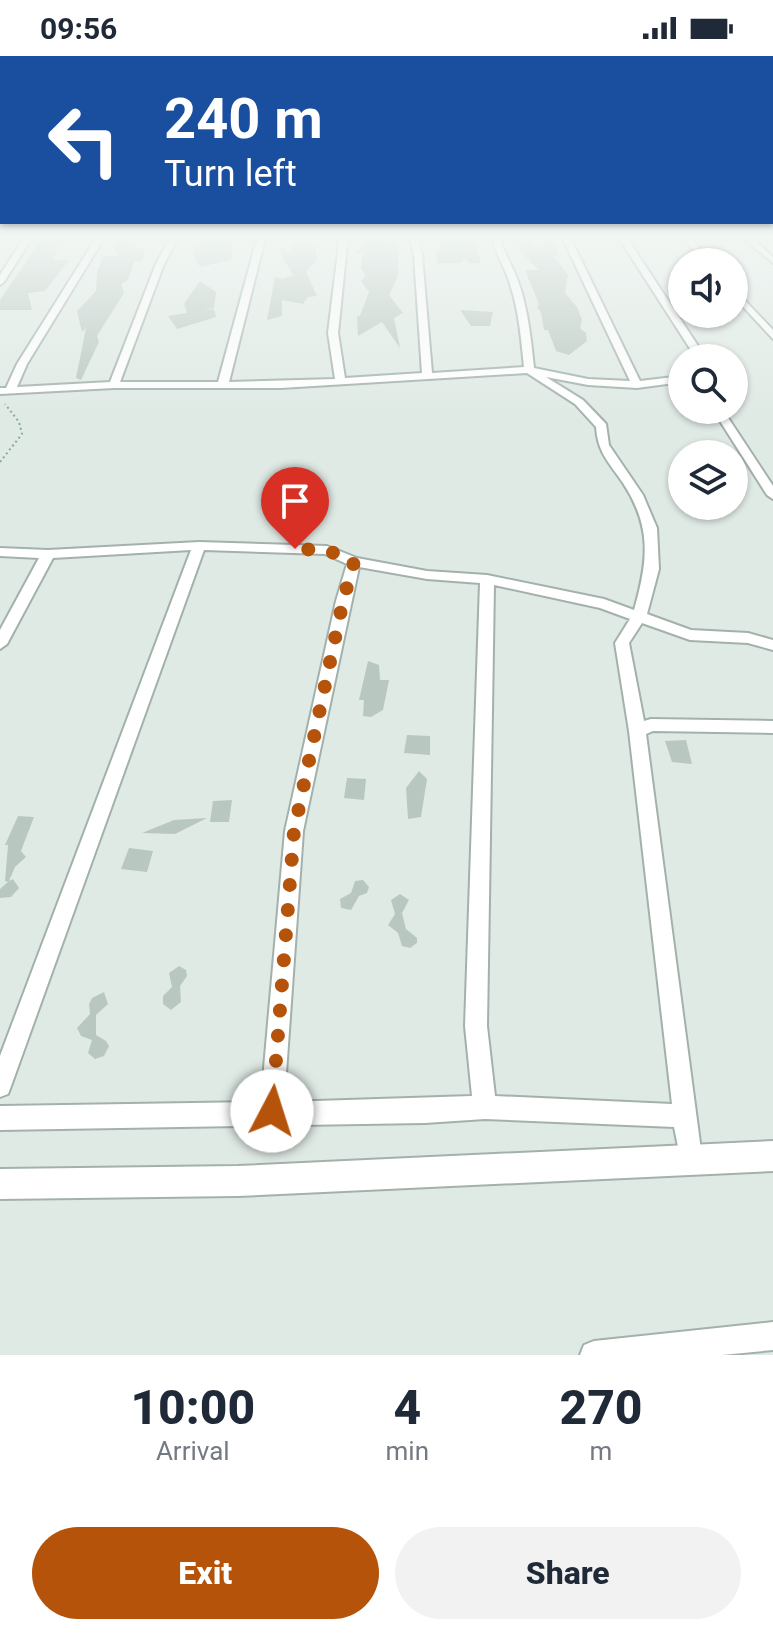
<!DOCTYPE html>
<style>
body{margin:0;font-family:Roboto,sans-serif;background:#f2f2f3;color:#1f2937;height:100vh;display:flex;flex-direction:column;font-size:30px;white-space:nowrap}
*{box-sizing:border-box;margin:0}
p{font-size:26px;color:#747a83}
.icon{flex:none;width:44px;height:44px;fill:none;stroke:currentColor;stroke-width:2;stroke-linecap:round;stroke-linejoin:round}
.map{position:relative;height:1299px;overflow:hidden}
.drawer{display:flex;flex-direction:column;background:#fff;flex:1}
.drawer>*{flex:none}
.top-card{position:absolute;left:0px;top:0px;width:774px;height:168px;box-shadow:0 2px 6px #0004;background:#1a4fa0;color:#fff;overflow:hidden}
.tools{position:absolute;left:668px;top:192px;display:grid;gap:16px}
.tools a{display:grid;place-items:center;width:80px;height:80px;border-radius:50%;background:#fff;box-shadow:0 2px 6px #0004;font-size:40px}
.pin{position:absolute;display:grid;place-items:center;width:68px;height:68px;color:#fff;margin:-82px -34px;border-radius:50% 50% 50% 0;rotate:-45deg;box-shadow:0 0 8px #0007}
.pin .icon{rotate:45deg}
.me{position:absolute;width:88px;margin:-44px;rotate:5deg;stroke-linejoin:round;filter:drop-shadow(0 0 6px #0008)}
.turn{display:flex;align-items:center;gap:28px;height:168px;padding:0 32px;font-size:36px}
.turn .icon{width:104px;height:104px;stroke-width:2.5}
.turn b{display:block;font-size:56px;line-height:68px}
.eta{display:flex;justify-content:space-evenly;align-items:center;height:136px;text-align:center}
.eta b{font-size:48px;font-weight:800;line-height:56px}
.action{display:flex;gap:16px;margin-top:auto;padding:16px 32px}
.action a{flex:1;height:92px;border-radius:48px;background:#b45309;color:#fff;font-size:32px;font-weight:800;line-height:92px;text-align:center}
.action a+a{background:#f2f2f3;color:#1f2937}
.status{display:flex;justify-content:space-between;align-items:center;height:56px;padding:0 40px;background:#fff;direction:ltr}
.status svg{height:22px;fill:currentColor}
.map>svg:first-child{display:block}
.building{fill:#b9c7c1}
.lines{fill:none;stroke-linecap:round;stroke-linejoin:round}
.minor-casing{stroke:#a3b1ac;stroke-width:4}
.tertiary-casing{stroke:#a3b1ac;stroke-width:4}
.path{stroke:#83ab9d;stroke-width:2;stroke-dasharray:2 3;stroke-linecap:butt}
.minor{fill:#fff;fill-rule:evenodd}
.tertiary{fill:#fff;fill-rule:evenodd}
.route{stroke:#b45309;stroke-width:14;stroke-dasharray:0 25.2}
</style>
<div class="status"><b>09:56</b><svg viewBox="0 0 49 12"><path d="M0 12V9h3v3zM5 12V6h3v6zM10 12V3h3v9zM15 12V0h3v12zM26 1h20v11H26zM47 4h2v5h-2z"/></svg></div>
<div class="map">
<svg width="773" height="1299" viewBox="0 0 773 1299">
<rect width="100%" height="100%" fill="#e0eae5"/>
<path class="building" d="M204 179H234L231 204 200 211 193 198Z
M503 179H512L539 194 550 181 559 200H554L568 219 565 237 577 251 582 264 580 272 586 277 587 285 569 299 556 295 548 274H544L541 256 537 251 539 248 525 214H539Z
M442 180 474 186 481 207H469L464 202 461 207H438L435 198 439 194Z
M43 181H64L53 204H69L45 235 28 237 32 254H0V244Z
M118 183 145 194 142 204 134 206 128 224 121 228 124 237 97 280 99 286 81 324 76 322 86 272 82 276 77 255 96 235 97 216 103 200H118L114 189Z
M367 184 398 188V220L389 239 403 257 394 262 400 292 382 266 358 280 357 260H360L369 236 361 225 366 220 361 213 363 197H356Z
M296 186 316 190V205L306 216 317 240 308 241 303 248 282 244V260L267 264 275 221 283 223 293 219 278 193 282 191 289 198Z
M200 225 216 236 214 252 203 255 214 253 216 261 177 273 168 260 187 257 184 248Z
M460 254 493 256 490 270H471Z
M368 605 379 609 380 624H389L383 654 371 661 363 660 364 644H359Z
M407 679 430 680V699L404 697Z
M686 684 692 708 672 706 665 685Z
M419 715 427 723 421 761 408 763 406 732Z
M347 722 366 723 364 744 344 742Z
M232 744 229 766H210L213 745Z
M18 760 34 761 21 795 26 801 15 811 9 825 13 823 19 832 11 841 0 842V833L8 826 5 825 8 789H5Z
M207 762 175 778 142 777 174 764Z
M129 792 153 795 147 816 121 813Z
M363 824 369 831 367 837 359 840 351 854 341 852 340 843 351 837 355 825Z
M400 838 409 844 402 857 406 873 417 882V887L410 892 402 890 398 877 388 869 395 858 391 844Z
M179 910 186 914 187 920 180 930 181 946 171 954 163 948V940L172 931 169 917Z
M104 936 108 948 96 959V979L106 985 109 990 104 1000 95 1003 88 997 92 984 81 980 77 972 90 958 89 948 92 942Z"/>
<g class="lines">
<g class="minor-casing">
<path id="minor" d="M26 179H34L4 226 0 229V219Z
M98 179H106L27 308 17 331 110 326 156 208 172 179H180L164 208 120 326H218L258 179H266L229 326 335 323 328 277 340 179H348L338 277 345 322 422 317 414 199 409 179H417L422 199 432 317 524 311C521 283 519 255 510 228 505 210 494 197 492 179H500C502 197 513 209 518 225 528 253 531 283 534 312L588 323 630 325 561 179H569L640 325 682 320V326L637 332 588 329 546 321 583 344 606 368 609 389 643 439 657 472 659 513 647 558 691 574 748 577 773 584V594L748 587 690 584 642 567 629 587 644 665 651 663 773 665V677L653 675 646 678 702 1102 698 1110 690 1114 682 1110 674 1071 485 1063 425 1067 0 1074V1050L261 1046 285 775 336 545 347 508 325 498 204 494 11 1030 8 1038 0 1041V1000L191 494 53 502 7 588 0 593V574L39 502 0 500V492L48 494 199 486 327 490 357 502 427 515 487 519 604 543 634 554C648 505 652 471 623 427 608 405 598 397 596 371L575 348 527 317 281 332H114L0 338V332H6L17 308ZM359 511 427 523 480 527 465 970 472 1040 284 1046 303 775ZM494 529 600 552 630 563 615 587 629 675 672 1048 495 1040 487 970Z
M617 179H625L706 302H696Z
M680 179H688L712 206H704Z
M740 179H749L773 201V207Z
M734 233 773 274V283L734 241Z
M713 354H723L773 430V443L767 439Z
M773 1266V1294L722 1299H580L584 1289 594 1285Z"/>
</g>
<g class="tertiary-casing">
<path id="tertiary" d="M773 1085V1115L238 1140 0 1143V1113L238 1110Z"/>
</g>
<path class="path" d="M0 406 22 378 19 366 5 348"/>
<use href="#minor" class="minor"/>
<use href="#tertiary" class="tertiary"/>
</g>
<linearGradient id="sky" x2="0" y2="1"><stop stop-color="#83badc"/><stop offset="0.5" stop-color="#f1f6f3"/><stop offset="1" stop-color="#f1f6f3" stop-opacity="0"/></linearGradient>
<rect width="773" height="361" fill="url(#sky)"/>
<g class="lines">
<path class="route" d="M272 1055 294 775 343 545 354 506 327 494 295 493"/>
</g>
</svg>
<div class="tools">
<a><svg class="icon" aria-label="sound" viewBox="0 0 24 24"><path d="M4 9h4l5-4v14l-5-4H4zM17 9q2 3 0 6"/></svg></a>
<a><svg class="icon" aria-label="search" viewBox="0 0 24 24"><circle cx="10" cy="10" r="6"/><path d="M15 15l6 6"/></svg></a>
<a><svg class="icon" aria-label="layers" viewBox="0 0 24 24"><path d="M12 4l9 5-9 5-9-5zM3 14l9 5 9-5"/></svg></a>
</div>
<div class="pin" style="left:295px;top:493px;background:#d93025"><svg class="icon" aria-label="arrive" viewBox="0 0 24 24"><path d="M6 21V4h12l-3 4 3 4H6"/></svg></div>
<svg class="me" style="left:272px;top:1055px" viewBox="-20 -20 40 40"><circle r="19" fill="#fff"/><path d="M0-13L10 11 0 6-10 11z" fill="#b45309"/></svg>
<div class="top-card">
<div class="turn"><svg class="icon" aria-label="left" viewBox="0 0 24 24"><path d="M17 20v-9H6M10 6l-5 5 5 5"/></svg><div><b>240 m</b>Turn left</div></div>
</div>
</div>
<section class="drawer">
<div class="eta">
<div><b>10:00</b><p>Arrival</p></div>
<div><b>4</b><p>min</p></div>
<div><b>270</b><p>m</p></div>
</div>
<div class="action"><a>Exit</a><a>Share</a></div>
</section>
